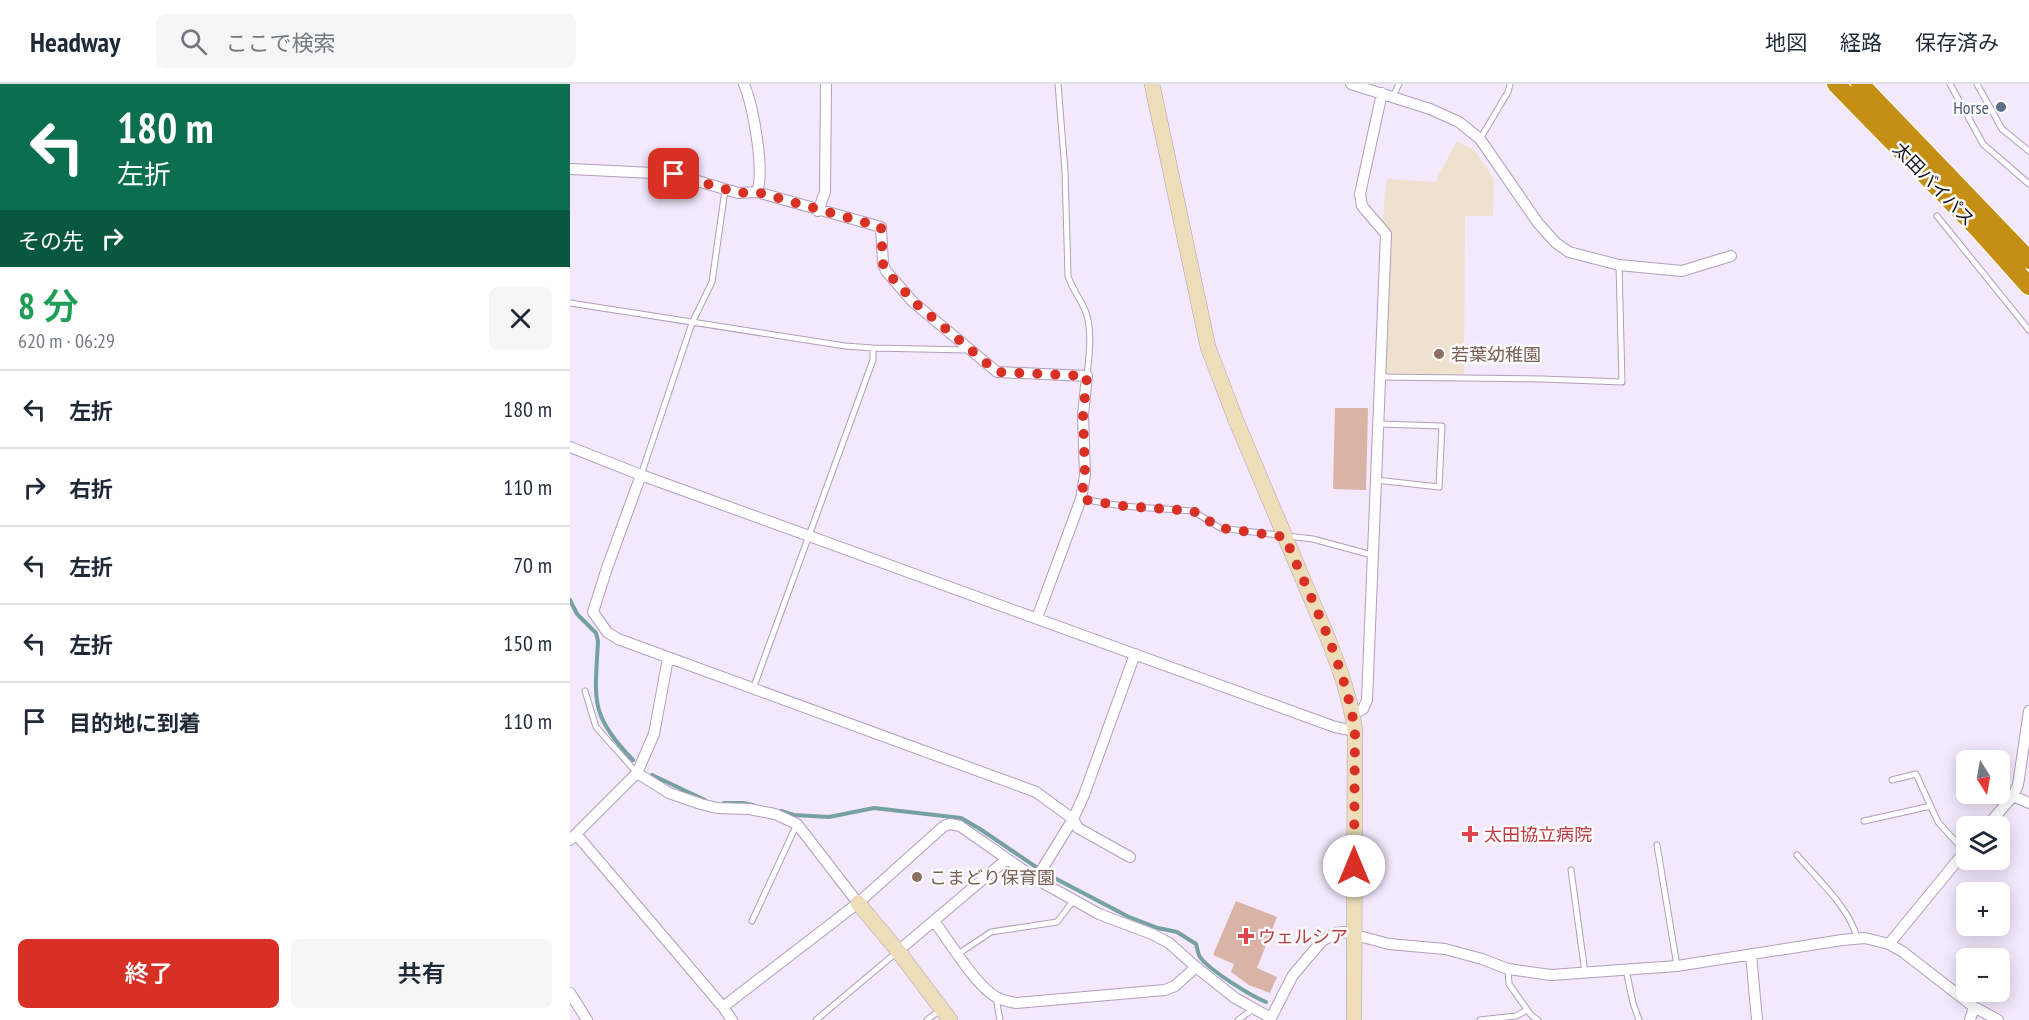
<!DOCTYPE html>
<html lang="ja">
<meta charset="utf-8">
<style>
body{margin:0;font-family:"PT Sans Narrow","Noto Sans JP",sans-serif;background:#f6f6f7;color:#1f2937;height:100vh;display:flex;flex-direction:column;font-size:22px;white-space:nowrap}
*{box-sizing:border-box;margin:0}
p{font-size:20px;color:#747a83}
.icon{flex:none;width:33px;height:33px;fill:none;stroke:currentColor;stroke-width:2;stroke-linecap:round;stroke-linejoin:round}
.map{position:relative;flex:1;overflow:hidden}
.drawer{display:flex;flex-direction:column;background:#fff;width:570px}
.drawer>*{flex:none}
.guide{background:#0b6e4f;color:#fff;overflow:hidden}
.needle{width:39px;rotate:169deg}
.fabs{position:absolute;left:1386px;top:666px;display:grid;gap:12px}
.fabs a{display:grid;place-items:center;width:54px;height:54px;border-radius:9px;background:#fff;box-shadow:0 3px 15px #0003;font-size:30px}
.pin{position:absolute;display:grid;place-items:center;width:51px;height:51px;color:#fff;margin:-26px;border-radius:12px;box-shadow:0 3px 9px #0006}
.me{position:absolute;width:66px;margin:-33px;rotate:0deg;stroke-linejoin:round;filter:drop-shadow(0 0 4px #0008)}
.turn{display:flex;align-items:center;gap:21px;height:126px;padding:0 18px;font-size:27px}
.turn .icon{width:78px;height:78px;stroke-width:2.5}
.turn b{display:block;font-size:42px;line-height:51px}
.then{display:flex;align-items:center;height:57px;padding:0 18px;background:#0003;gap:12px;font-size:22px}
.round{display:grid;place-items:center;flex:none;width:63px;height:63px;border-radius:9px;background:#f6f6f7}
.headline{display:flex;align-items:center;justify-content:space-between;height:102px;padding:0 18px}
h1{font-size:36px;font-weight:600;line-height:45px;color:#1e9e55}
.primary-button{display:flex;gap:12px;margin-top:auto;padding:12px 18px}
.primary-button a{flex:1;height:69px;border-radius:9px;background:#d93025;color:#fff;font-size:24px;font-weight:600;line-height:69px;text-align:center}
.primary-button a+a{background:#f6f6f7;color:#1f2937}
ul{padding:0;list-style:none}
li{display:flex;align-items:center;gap:18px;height:78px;padding:0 18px;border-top:2px solid #e0e1e3}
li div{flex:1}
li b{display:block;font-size:22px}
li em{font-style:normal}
header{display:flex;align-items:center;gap:36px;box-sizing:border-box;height:84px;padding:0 30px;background:#fff;border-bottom:2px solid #e0e1e3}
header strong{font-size:28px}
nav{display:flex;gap:33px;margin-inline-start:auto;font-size:21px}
.search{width:420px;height:54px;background:#f6f6f7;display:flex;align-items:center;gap:15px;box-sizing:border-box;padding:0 21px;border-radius:9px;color:#747a83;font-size:22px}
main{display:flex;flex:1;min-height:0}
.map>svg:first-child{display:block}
.education{fill:#eee2ce}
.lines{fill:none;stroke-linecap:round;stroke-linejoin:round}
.stream{stroke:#75a1a4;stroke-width:4}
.building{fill:#d9b3a5}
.lane-casing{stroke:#b19ebd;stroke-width:7}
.street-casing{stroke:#b19ebd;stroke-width:12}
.secondary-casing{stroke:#b19ebd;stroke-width:16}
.highway-casing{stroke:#fff;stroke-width:20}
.lane{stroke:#fff;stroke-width:5}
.street{stroke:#fff;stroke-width:10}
.secondary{stroke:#edddb8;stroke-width:15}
.highway{stroke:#c48f14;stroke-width:18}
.route{stroke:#d93025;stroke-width:10;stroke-dasharray:0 18}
.service-dot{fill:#5c6f8a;stroke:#fbfbfb;stroke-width:2}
.education-dot{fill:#8d6e63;stroke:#fbfbfb;stroke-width:2}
.health-dot{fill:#e0444e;stroke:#fbfbfb;stroke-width:2}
.labels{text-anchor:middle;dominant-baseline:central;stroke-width:5;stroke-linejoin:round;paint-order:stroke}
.service-label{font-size:18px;fill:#4e5e75;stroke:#fbfbfb;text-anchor:end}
.street-label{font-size:18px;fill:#18111c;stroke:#fbfbfb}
.education-label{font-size:18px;fill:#785e54;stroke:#fbfbfb;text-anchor:start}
.health-label{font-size:18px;fill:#be3a42;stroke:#fbfbfb;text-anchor:start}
</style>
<header>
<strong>Headway</strong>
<div class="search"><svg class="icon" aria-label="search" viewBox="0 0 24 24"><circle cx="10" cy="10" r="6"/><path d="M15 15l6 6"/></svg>ここで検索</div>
<nav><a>地図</a><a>経路</a><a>保存済み</a></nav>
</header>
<main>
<section class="drawer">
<div class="guide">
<div class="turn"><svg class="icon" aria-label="left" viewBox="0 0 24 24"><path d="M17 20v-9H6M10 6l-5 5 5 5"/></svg><div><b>180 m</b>左折</div></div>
<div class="then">その先<svg class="icon" aria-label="right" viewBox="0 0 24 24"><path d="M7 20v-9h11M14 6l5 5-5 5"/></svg></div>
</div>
<div class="headline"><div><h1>8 分</h1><p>620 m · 06:29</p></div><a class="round"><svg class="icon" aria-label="close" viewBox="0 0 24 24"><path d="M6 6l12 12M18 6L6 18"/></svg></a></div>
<ul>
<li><svg class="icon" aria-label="left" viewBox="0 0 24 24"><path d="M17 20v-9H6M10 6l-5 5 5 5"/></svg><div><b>左折</b></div><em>180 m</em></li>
<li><svg class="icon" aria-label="right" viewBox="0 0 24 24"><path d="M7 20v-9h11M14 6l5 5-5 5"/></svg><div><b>右折</b></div><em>110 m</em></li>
<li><svg class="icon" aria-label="left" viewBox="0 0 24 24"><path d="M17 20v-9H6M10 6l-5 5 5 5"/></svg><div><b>左折</b></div><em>70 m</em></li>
<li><svg class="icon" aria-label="left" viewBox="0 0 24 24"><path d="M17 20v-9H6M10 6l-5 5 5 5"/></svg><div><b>左折</b></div><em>150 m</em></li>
<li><svg class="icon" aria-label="arrive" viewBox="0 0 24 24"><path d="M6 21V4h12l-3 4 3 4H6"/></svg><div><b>目的地に到着</b></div><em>110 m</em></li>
</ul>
<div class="primary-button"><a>終了</a><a>共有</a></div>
</section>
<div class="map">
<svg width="1459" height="936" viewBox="0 0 1459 936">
<rect width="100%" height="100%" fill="#f4e8fc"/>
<path class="education" d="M887 57 905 67 924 95 923 132H895L894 291 814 289 812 140 817 95 865 98Z"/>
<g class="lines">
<path class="stream" d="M0 516 7 530 26 549 28 557C25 616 19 631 63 676
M82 691 135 716
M154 719H173L183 721
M211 727 224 731 259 733 304 724 391 734 410 745 466 783
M475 789 559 833 588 844 607 848 626 860C627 863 628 870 630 873 639 886 681 912 696 918"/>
</g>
<path class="building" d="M765 324H798L796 406 763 405Z
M666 817 707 833 687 884 707 893 700 909 679 901 661 888 664 880 643 871Z"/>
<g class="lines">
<g class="lane-casing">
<path id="lane" d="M488 0 495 87 498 192C502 205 510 214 515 226 523 245 519 272 517 292
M1380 0 1413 60 1459 100
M1407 0 1432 45 1459 67
M823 12 829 0
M910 55 938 8 940 0
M1367 132 1459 246
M0 219 275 262 303 264 397 266
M810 293 972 295 1052 298 1049 181
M71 391 122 239 142 198 155 106
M806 396 869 403 872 342 809 340
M512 415 552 422 623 427 650 444 743 455 802 471
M183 605 303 276V264
M15 607 26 643 67 689
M1322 696 1346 690 1368 738 1395 768
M1294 737 1361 722
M1087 761 1107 882
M1227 771C1247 795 1280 824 1287 854
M1001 786 1015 889
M182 837 227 740
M388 870 421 848 487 838 503 817
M938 885 939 900 961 931 968 936
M1056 886 1063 919 1069 936
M426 914 430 936
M246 936 327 868
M357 936 370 926
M668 936 683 925
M910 936 946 932 957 926"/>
</g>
<g class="street-casing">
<path id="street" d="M781 0 860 25 889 38 910 55 968 139 986 159 999 168 1049 181 1112 187 1161 172
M0 85 104 90 168 109 187 108C195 86 183 22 174 0
M187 108 311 143 313 180 316 187 343 218 427 288 517 292 513 331 515 391 511 415 467 534
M248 127 255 108 256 0
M0 363 71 391 765 643 785 647
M71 391 37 484 23 528 37 548 48 555 466 708 503 735 508 744 560 773
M783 630 793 625 797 616 816 150 792 122 790 110 812 9
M67 689 99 709 131 720 147 724 179 725 205 730 227 740 288 819
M1443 712 1459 719
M1417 742 1443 712 1448 701 1459 627
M6 750 153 923
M0 756 67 689 84 650 98 574
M466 795 503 735 514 711 565 570
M364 837C379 857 407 904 428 914 434 917 440 918 446 919L595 906 605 902 626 883
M1319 860 1396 766
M328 867 437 775
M1181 870 1187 936
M0 909 17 936
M162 936 153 923 288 819 374 742 380 740 390 742 466 795 529 830 582 850 599 859 626 883 665 914 701 934
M700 936 723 891 752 857 766 849 774 848 819 860 875 865 912 875 938 885 981 891 1107 882 1272 856 1295 854 1319 860 1333 868 1404 923 1428 936
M1400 936 1404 923"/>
</g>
<g class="secondary-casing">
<path id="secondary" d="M582 0 638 263 665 334 759 557C770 586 781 616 785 647L784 936
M288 819 328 867 380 936"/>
</g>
<g class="highway-casing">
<path id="highway" d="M1266 0 1409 146 1459 202
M1290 0 1459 176"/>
</g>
<use href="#lane" class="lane"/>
<use href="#street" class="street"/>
<use href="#secondary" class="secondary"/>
<use href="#highway" class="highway"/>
</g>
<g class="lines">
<path class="route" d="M104 90 168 109 187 108 311 143 313 180 316 187 344 218 427 288 517 292 513 331 515 391 511 415 552 422 623 427 650 444 715 453C741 516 775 579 785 647L784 782"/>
</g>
<circle class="service-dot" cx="1431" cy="23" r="6"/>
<g class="education-dot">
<circle cx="869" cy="270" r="6"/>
<circle cx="347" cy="793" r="6"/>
</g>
<g class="health-dot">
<path d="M897 741h6v6h6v6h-6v6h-6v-6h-6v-6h6z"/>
<path d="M673 843h6v6h6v6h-6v6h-6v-6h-6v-6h6z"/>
</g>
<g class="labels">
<g class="service-label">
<text x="1419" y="23">Horse</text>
</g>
<g class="street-label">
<text transform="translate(1364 100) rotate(46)">太田バイパス</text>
</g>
<g class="education-label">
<text x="881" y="270">若葉幼稚園</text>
<text x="359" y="793">こまどり保育園</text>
</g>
<g class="health-label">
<text x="914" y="750">太田協立病院</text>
<text x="688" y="852">ウェルシア</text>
</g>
</g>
</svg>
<div class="fabs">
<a><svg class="needle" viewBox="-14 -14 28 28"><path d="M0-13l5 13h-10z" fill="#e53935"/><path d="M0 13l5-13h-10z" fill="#747a83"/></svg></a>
<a><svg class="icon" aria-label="layers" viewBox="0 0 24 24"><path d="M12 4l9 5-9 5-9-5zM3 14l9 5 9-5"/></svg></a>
<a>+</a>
<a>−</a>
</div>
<div class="pin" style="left:104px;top:90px;background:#d93025"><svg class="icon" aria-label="arrive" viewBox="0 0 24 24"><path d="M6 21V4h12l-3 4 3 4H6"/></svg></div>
<svg class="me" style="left:784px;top:782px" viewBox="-20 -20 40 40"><circle r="19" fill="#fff"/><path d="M0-13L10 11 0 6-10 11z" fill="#d93025"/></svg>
</div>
</main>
